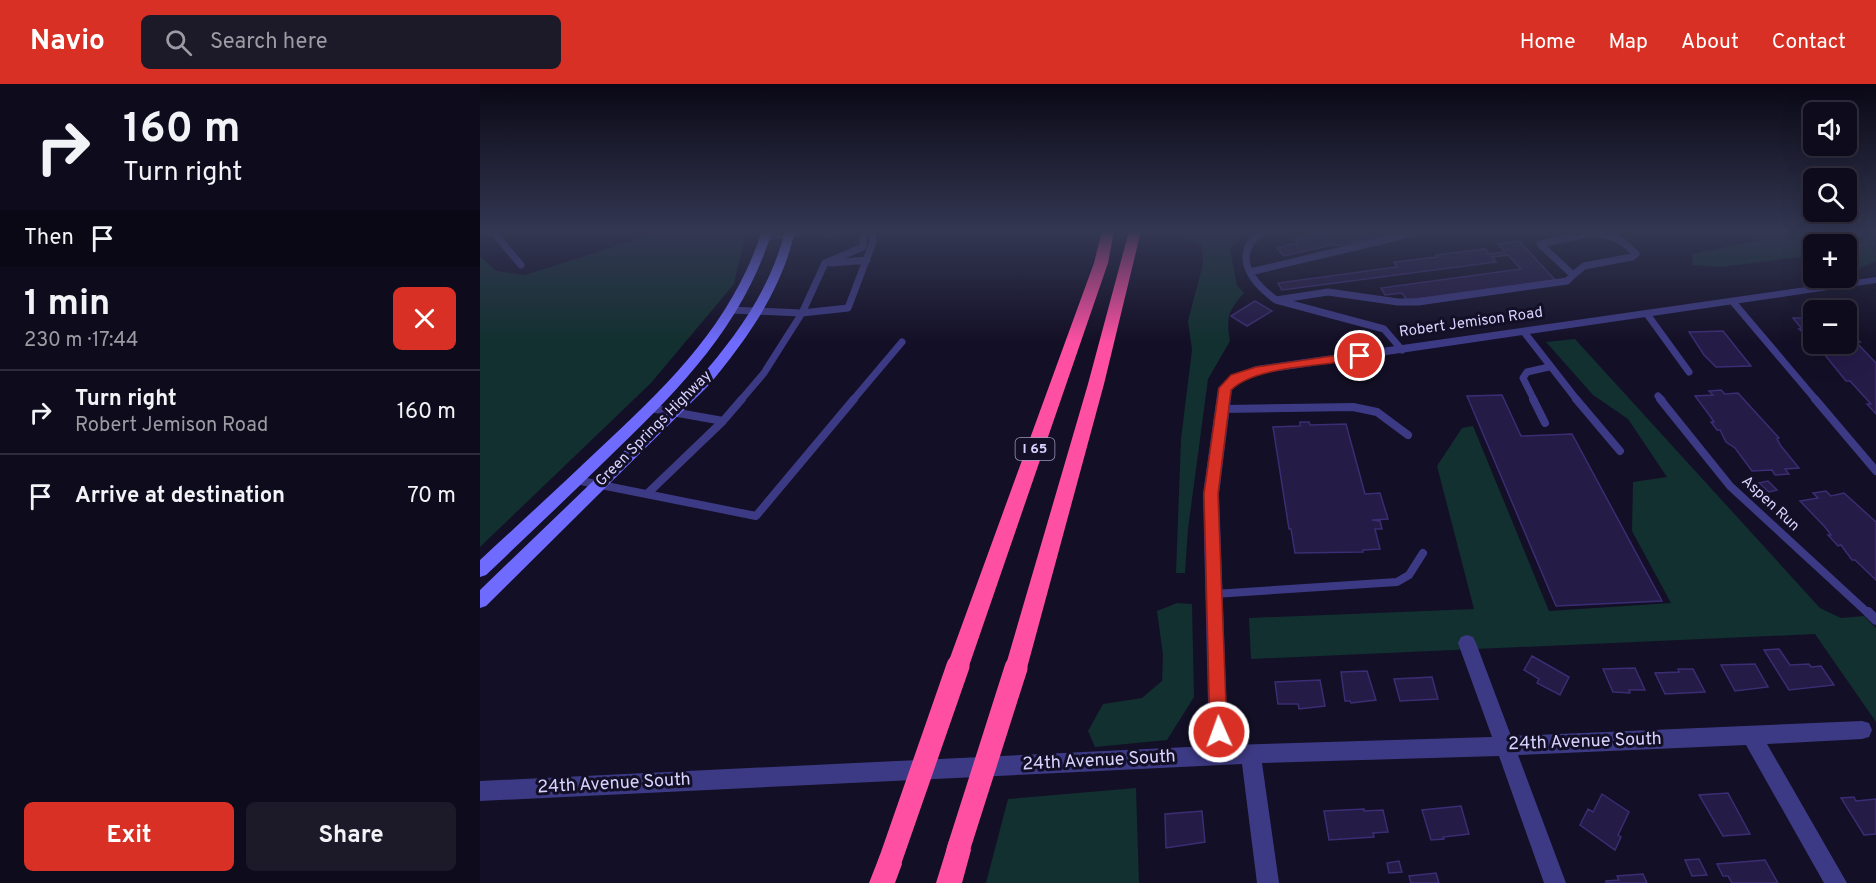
<!DOCTYPE html>
<meta charset="utf-8">
<style>
body{margin:0;font-family:Overpass,sans-serif;background:#1c1929;color:#f1f3f6;height:100vh;display:flex;flex-direction:column;font-size:22px;white-space:nowrap}
*{box-sizing:border-box;margin:0}
p{font-size:20px;color:#9b9ba3}
.icon{flex:none;width:33px;height:33px;fill:none;stroke:currentColor;stroke-width:2;stroke-linecap:round;stroke-linejoin:round}
.map{position:relative;flex:1;overflow:hidden}
.drawer{display:flex;flex-direction:column;background:#0e0b1c;width:480px}
.drawer>*{flex:none}
.hud{background:#0e0b1c;color:#f1f3f6;overflow:hidden}
.tools{position:absolute;left:1323px;top:18px;display:grid;gap:12px}
.tools a{display:grid;place-items:center;width:54px;height:54px;border-radius:9px;background:#0e0b1c;box-shadow:0 6px 24px #0002,0 0 0 2px #2e2b3b;font-size:30px}
.pin{position:absolute;display:grid;place-items:center;width:51px;height:51px;color:#fff;margin:-26px;border:3px solid #fff;border-radius:50%;box-shadow:0 2px 6px #0007}
.me{position:absolute;width:66px;margin:-33px;rotate:358deg;stroke-linejoin:round;filter:drop-shadow(0 0 4px #0008)}
.turn{display:flex;align-items:center;gap:21px;height:126px;padding:0 24px;font-size:27px}
.turn .icon{width:78px;height:78px;stroke-width:2.5}
.turn b{display:block;font-size:42px;line-height:51px}
.then{display:flex;align-items:center;height:57px;padding:0 24px;background:#0003;gap:12px;font-size:22px}
.round{display:grid;place-items:center;flex:none;width:63px;height:63px;border-radius:9px;background:#1c1929}
.headline{display:flex;align-items:center;justify-content:space-between;height:102px;padding:0 24px}
h1{font-size:36px;font-weight:700;line-height:45px}
.primary-button{display:flex;gap:12px;margin-top:auto;padding:12px 24px}
.primary-button a{flex:1;height:69px;border-radius:9px;background:#d93025;color:#fff;font-size:24px;font-weight:700;line-height:69px;text-align:center}
.primary-button a+a{background:#1c1929;color:#f1f3f6}
ul{padding:0;list-style:none}
li{display:flex;align-items:center;gap:18px;height:84px;padding:0 24px;border-top:2px solid #2e2b3b}
li div{flex:1}
li b{display:block;font-size:22px}
li em{font-style:normal}
header{display:flex;align-items:center;gap:36px;box-sizing:border-box;height:84px;padding:0 30px;background:#d93025;color:#fff}
header strong{font-size:28px}
nav{display:flex;gap:33px;margin-inline-start:auto;font-size:21px}
.search{width:420px;height:54px;background:#1c1929;display:flex;align-items:center;gap:15px;box-sizing:border-box;padding:0 21px;border-radius:9px;color:#9b9ba3;font-size:22px}
main{display:flex;flex:1;min-height:0}
.map>svg:first-child{display:block}
.green{fill:#12302f}
.building{fill:#241b47;stroke:#3b2d73;stroke-width:1.5}
.lines{fill:none;stroke-linecap:round;stroke-linejoin:round}
.lane-far2{stroke:#3d3a85;stroke-width:7}
.lane-far1{stroke:#3d3a85;stroke-width:8}
.lane{stroke:#3d3a85;stroke-width:10}
.street{fill:#3d3a85;fill-rule:evenodd}
.secondary{fill:#6f6bff;fill-rule:evenodd}
.highway{fill:#ff4fa3;fill-rule:evenodd}
.highway-bridge{stroke:#ff4fa3;stroke-width:23}
.route{fill:#d93025;stroke:#8d1f18;stroke-width:1.5}
.labels{text-anchor:middle;dominant-baseline:central;stroke-width:6;stroke-linejoin:round;paint-order:stroke}
.shield{fill:#130f26;stroke:#9e99be;stroke-width:1.5}
.shield-label{font-size:14px;font-weight:bold;fill:#d9d4ff}
.street-label{font-size:15px;fill:#d9d4ff;stroke:#130f26}
.near-street-label{font-size:18px;fill:#d9d4ff;stroke:#130f26}
</style>
<header>
<strong>Navio</strong>
<div class="search"><svg class="icon" aria-label="search" viewBox="0 0 24 24"><circle cx="10" cy="10" r="6"/><path d="M15 15l6 6"/></svg>Search here</div>
<nav><a>Home</a><a>Map</a><a>About</a><a>Contact</a></nav>
</header>
<main>
<section class="drawer">
<div class="hud">
<div class="turn"><svg class="icon" aria-label="right" viewBox="0 0 24 24"><path d="M7 20v-9h11M14 6l5 5-5 5"/></svg><div><b>160 m</b>Turn right</div></div>
<div class="then">Then<svg class="icon" aria-label="arrive" viewBox="0 0 24 24"><path d="M6 21V4h12l-3 4 3 4H6"/></svg></div>
</div>
<div class="headline"><div><h1>1 min</h1><p>230 m · 17:44</p></div><a class="round" style="background:#d93025;color:#fff"><svg class="icon" aria-label="close" viewBox="0 0 24 24"><path d="M6 6l12 12M18 6L6 18"/></svg></a></div>
<ul>
<li><svg class="icon" aria-label="right" viewBox="0 0 24 24"><path d="M7 20v-9h11M14 6l5 5-5 5"/></svg><div><b>Turn right</b><p>Robert Jemison Road</p></div><em>160 m</em></li>
<li><svg class="icon" aria-label="arrive" viewBox="0 0 24 24"><path d="M6 21V4h12l-3 4 3 4H6"/></svg><div><b>Arrive at destination</b></div><em>70 m</em></li>
</ul>
<div class="primary-button"><a>Exit</a><a>Share</a></div>
</section>
<div class="map">
<svg width="1396" height="799" viewBox="0 0 1396 799">
<rect width="100%" height="100%" fill="#130f26"/>
<path class="green" d="M184 147H266L254 200 171 299 0 463V172L16 187 45 191Z
M691 147H768L750 165 757 201 764 209C748 227 746 233 750 257L728 295 708 445 705 489H696L701 355 712 266 708 237 723 180 722 161 691 151Z
M1268 147H1395L1396 177 1367 190 1366 160H1334L1333 175 1320 173 1241 183 1213 181 1212 170 1276 157Z
M1095 255 1340 524 1361 534 1384 532 1396 544V638L1335 550 771 575 769 534 994 525 957 382 982 344 993 342 1069 527 1191 519 1152 447 1153 398 1187 393 1148 335 1113 311 1066 258Z
M697 519 712 520 714 613 687 656 615 663 608 647 623 620 662 614 682 597 683 571 677 527Z
M656 704 659 799H506L528 715Z"/>
<path class="building" d="M855 147H924L858 162 855 160 804 172 797 164 817 159 815 156Z
M1039 157 1075 196 927 216 922 209 905 211 901 204 1041 185 1028 171 1012 173 1016 178 802 206 798 199 917 183 914 178 958 173 956 171 1005 165 1009 170 1025 168 1018 160Z
M775 217 792 227 767 242 751 232Z
M1313 234H1334V259L1319 245H1322Z
M1366 245 1380 258H1376L1396 279V330L1387 320H1391L1370 297H1366L1336 260H1366Z
M1243 247 1271 282 1236 283 1224 271 1209 248Z
M1241 306 1245 310 1258 309 1299 354 1297 355 1301 362 1319 384 1305 385 1309 390 1295 391 1292 386 1272 387 1255 364 1246 358 1240 346H1237L1231 338H1234L1230 332 1215 312 1233 311 1229 307Z
M1022 311 1041 352 1092 350 1182 517 1076 522 987 312Z
M820 338H829L830 341 866 340 885 410 900 409 908 435 892 436 900 437 902 445H895L900 465 883 466V468L815 469 811 445H809L793 343 820 342Z
M1288 397 1297 406 1289 408 1279 399Z
M1346 407 1351 412 1364 409 1396 438V496L1375 476H1372L1361 461 1358 462 1348 451H1351L1345 443 1320 417 1338 414 1333 409Z
M1299 565 1310 581 1329 580 1331 583 1341 582 1354 601 1309 606 1284 566Z
M1052 572 1089 593 1080 611 1057 599 1059 595 1044 586Z
M1275 580 1288 603 1255 607 1241 581Z
M1155 584 1165 606H1149L1150 609 1133 608 1123 585Z
M1198 585H1213L1225 608 1185 610 1175 589 1199 588Z
M887 587 896 616 871 619 870 617H865L861 588Z
M952 593 958 615 920 617 914 595Z
M840 596 845 622 819 625 818 620H798L795 598Z
M1248 709 1270 750 1243 752 1219 711Z
M1122 710 1149 728 1138 751 1141 753 1135 766 1100 741 1108 725 1113 728Z
M1374 713 1376 717 1396 715V750L1384 751 1361 714Z
M981 722 989 750 963 753 964 755 951 756 942 726Z
M884 725V727L903 726 908 748 893 749 894 753 849 756 844 727Z
M722 727 725 758 686 764 685 730Z
M1219 775 1227 791 1212 792 1205 776Z
M1285 776 1298 799H1252L1248 792H1243L1237 780Z
M919 777 922 788 909 789 907 779Z
M956 789 959 799H931L929 792Z
M1163 790 1167 799H1126V797L1139 796 1137 792Z"/>
<g class="lines">
<path class="lane-far2" d="M0 147 14 149 41 181
M343 147 347 150 364 147
M784 147C750 169 770 197 796 216L904 245 922 266
M1112 149C1132 151 1143 156 1156 170L1152 173 1104 182 1093 191 1060 160Z
M286 153 327 147
M351 179 387 176
M770 188 943 147
M796 216 848 208 918 218H938L1087 197 1093 191
M1253 218 1336 316
M251 226 322 229 284 289 261 316
M322 229 368 224 393 158 392 147
M322 229 345 179 383 163 384 147
M1167 230 1209 288
M1044 248 1097 316
M1178 312 1182 316
M373 316 422 258
M1054 316 1043 294 1047 288 1069 283"/>
<path class="lane-far1" d="M1053 315 1065 339
M1096 315 1140 367
M1180 315 1250 402 1389 530
M1335 315 1396 387
M743 325 873 323 897 328 928 351
M243 337 262 315
M96 396 276 432 374 315
M168 409 243 337 170 324
M734 510 917 498 929 491 943 469"/>
<path class="lane" d="M1388 528 1396 536"/>
<path class="street" d="M1396 193V199L778 290 761 297 752 306 739 410 748 661 1012 653 978 559 981 553 987 551 993 553 996 559 1031 652 1382 637 1389 639 1392 646 1389 653 1382 655 1287 660 1367 799H1344L1266 661 1038 671 1086 799H1064L1019 672 782 679 799 799H777L762 680 0 717V697L729 662 723 410 738 304 751 291 776 282Z"/>
<path class="secondary" d="M282 147H292C263 243 196 309 125 377 86 415 46 453 6 491L0 493V476C39 440 78 404 117 367 188 301 251 241 282 147Z
M305 147H315C301 208 267 255 228 302L6 522 0 524V506L218 296C257 251 290 206 305 147Z"/>
<path class="highway" d="M622 147H634L628 179 489 582 486 589 478 592 470 589 467 582 614 179Z
M649 147H661L624 300 547 584 544 591 536 594 528 591 525 584 608 300Z
M478 753 487 757 491 766 482 799H456L469 757Z
M409 767 418 771 422 780 415 799H389L400 771Z"/>
<path class="highway-bridge" d="M478 766 536 584
M409 780 478 582"/>
</g>
<linearGradient id="sky" x2="0" y2="1"><stop stop-color="#0a0815"/><stop offset="0.57" stop-color="#333752"/><stop offset="1" stop-color="#333752" stop-opacity="0"/></linearGradient>
<rect width="1396" height="259" fill="url(#sky)"/>
<path class="route" d="M880 268 886 272 884 274C848 283 777 280 751 306L738 410 747 648 745 654 739 656 732 654 730 648 724 410 739 304 751 291 776 283Z"/>
<g class="labels">
<rect class="shield" x="535.5" y="354" width="39" height="22" rx="4.5"/>
<g class="shield-label">
<text x="555" y="365">I 65</text>
</g>
<g class="street-label">
<text transform="translate(991 239) rotate(-8)">Robert Jemison Road</text>
<text transform="translate(174 345) rotate(-45)">Green Springs Highway</text>
<text transform="translate(1290 420) rotate(43)">Aspen Run</text>
</g>
<g class="near-street-label">
<text transform="translate(1105 658) rotate(-2)">24th Avenue South</text>
<text transform="translate(619 677) rotate(-3)">24th Avenue South</text>
<text transform="translate(134 700) rotate(-3)">24th Avenue South</text>
</g>
</g>
</svg>
<div class="tools">
<a><svg class="icon" aria-label="sound" viewBox="0 0 24 24"><path d="M4 9h4l5-4v14l-5-4H4zM17 9q2 3 0 6"/></svg></a>
<a><svg class="icon" aria-label="search" viewBox="0 0 24 24"><circle cx="10" cy="10" r="6"/><path d="M15 15l6 6"/></svg></a>
<a>+</a>
<a>−</a>
</div>
<div class="pin" style="left:880px;top:272px;background:#d93025"><svg class="icon" aria-label="arrive" viewBox="0 0 24 24"><path d="M6 21V4h12l-3 4 3 4H6"/></svg></div>
<svg class="me" style="left:739px;top:648px" viewBox="-20 -20 40 40"><circle r="17" fill="#d93025" stroke="#fff" stroke-width="3"/><path d="M0-11L8 9 0 5-8 9z" fill="#fff"/></svg>
</div>
</main>
